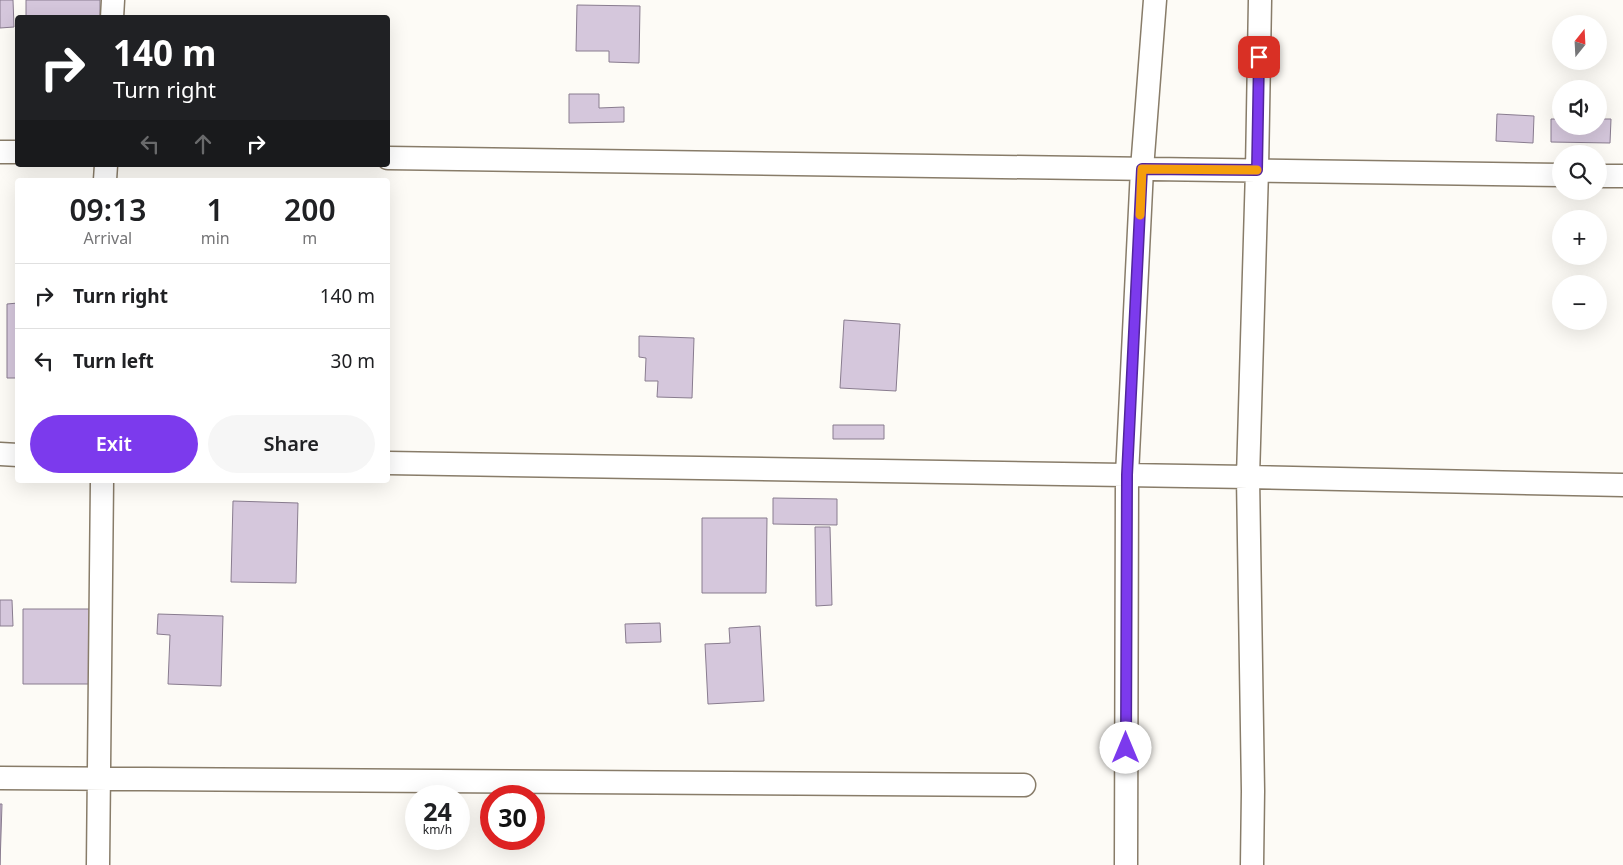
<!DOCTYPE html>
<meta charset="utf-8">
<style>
body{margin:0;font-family:"Noto Sans",sans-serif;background:#f6f6f6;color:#202124;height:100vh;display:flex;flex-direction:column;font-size:19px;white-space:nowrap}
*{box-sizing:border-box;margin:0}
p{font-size:16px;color:#757577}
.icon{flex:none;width:28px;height:28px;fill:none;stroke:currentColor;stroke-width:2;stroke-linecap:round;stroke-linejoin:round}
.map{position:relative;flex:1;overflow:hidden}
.details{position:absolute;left:15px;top:178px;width:375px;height:305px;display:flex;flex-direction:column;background:#fff;border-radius:5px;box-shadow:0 5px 20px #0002}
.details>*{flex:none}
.guide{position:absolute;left:15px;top:15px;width:375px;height:152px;border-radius:5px;box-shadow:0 5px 20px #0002;background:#202124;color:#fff;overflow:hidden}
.needle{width:32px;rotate:18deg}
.buttons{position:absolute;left:1552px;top:15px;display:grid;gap:10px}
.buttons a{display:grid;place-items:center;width:55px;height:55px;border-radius:50%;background:#fff;box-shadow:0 5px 20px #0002;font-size:25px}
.speed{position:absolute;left:405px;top:785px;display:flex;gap:10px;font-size:25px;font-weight:700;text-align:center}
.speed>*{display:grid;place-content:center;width:65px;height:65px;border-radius:50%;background:#fff;box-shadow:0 5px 20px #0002;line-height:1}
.speed small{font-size:12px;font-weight:400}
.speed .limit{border:8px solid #d22;background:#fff;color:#111}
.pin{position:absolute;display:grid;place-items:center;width:42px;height:42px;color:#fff;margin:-21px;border-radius:10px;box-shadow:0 2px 8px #0006}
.me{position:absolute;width:55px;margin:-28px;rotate:0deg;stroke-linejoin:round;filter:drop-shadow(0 0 4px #0008)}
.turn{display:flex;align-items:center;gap:18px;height:105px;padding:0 15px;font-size:22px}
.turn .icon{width:65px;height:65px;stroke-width:2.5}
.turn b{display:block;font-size:35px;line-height:42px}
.lanes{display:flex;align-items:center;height:48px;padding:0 15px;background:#0003;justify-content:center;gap:25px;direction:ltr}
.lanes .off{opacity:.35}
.eta{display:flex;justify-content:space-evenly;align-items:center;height:85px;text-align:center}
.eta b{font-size:30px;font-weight:600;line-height:35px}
.primary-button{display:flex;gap:10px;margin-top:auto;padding:10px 15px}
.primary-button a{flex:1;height:58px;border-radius:30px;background:#7c3aed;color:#fff;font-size:20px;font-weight:600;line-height:58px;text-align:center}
.primary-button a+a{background:#f6f6f6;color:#202124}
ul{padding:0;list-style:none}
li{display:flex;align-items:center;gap:15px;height:65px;padding:0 15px;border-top:1px solid #e0e0e0}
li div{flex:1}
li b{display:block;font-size:19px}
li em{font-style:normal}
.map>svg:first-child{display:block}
.building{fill:#d5c7dc;stroke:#897c8f}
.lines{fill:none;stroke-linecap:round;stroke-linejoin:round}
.street-casing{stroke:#887c69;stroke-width:25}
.street{stroke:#fff;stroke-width:22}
.route-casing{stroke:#51269a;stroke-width:12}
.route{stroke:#7c3aed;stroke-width:9}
.slow{stroke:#f59e0b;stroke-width:9}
</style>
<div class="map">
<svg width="1623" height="865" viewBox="0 0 1623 865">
<rect width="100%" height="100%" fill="#fdfbf6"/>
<path class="building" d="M0 0H13L14 27 0 28Z
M26 0H100V18H26Z
M577 5 640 6 639 63 609 62V51H576Z
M569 94H599V108L624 107V122L569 123Z
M1497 114 1534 116 1533 143 1496 141Z
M1551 119H1561V126H1599V119H1611L1610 143 1551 142Z
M18 303V378H7V304Z
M844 320 900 324 896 391 840 388Z
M639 336 694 338 692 398 657 397 658 381H645L646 358 639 357Z
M833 425H884V439H833Z
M773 498 837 499V525L773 524Z
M233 501 298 503 296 583 231 582Z
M702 518H767L766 593H702Z
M815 527H830L832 605 816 606Z
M0 600H12L13 626H0Z
M23 609H98V684H23Z
M158 614 223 616 221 686 168 684 170 635 157 634Z
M660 623 661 642 626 643 625 624Z
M760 626 764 701 708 704 705 644 730 643 729 628Z
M0 804H2L0 865Z"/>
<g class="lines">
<g class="street-casing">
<path id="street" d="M112 18 113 0
M0 152H18
M388 158 1561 175
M1599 176H1623
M105 180 106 165
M0 454 18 455
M388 463 1248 477 1623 485
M0 778 1024 785
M98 865 102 480
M1126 865 1127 475 1142 169 1155 0
M1252 865 1253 791 1248 477 1257 170 1260 0"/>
</g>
<use href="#street" class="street"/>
</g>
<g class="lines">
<g class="route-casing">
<path id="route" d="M1126 748 1127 475 1142 169 1257 170 1259 57"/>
</g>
<use href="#route" class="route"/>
<path class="slow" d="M1140 215 1142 169 1257 170"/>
</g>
</svg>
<div class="buttons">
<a><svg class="needle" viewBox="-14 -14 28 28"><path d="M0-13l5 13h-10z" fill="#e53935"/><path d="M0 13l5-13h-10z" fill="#757577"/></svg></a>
<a><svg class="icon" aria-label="sound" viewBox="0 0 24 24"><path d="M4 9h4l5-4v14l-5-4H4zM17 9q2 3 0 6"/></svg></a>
<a><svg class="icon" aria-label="search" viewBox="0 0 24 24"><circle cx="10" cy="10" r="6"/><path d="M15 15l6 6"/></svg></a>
<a>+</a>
<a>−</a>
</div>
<div class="speed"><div>24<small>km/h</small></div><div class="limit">30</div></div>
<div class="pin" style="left:1259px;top:57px;background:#d93025"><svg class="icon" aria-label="arrive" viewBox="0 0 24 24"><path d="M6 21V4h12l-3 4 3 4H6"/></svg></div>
<svg class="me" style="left:1126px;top:748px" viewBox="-20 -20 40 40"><circle r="19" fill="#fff"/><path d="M0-13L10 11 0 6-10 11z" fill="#7c3aed"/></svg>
<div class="guide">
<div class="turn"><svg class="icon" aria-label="right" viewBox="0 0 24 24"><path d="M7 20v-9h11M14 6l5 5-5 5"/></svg><div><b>140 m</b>Turn right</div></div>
<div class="lanes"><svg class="icon off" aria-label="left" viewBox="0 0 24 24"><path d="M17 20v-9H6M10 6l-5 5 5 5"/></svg><svg class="icon off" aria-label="ahead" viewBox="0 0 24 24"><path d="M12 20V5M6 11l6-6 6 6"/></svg><svg class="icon" aria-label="right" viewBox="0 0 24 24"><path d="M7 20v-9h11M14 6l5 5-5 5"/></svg></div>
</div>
<section class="details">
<div class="eta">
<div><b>09:13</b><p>Arrival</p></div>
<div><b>1</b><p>min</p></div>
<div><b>200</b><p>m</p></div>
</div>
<ul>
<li><svg class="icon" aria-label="right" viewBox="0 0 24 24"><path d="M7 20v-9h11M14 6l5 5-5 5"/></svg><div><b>Turn right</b></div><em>140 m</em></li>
<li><svg class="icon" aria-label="left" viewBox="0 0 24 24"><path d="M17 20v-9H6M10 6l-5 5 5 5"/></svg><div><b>Turn left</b></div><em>30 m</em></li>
</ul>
<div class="primary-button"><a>Exit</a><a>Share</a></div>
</section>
</div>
